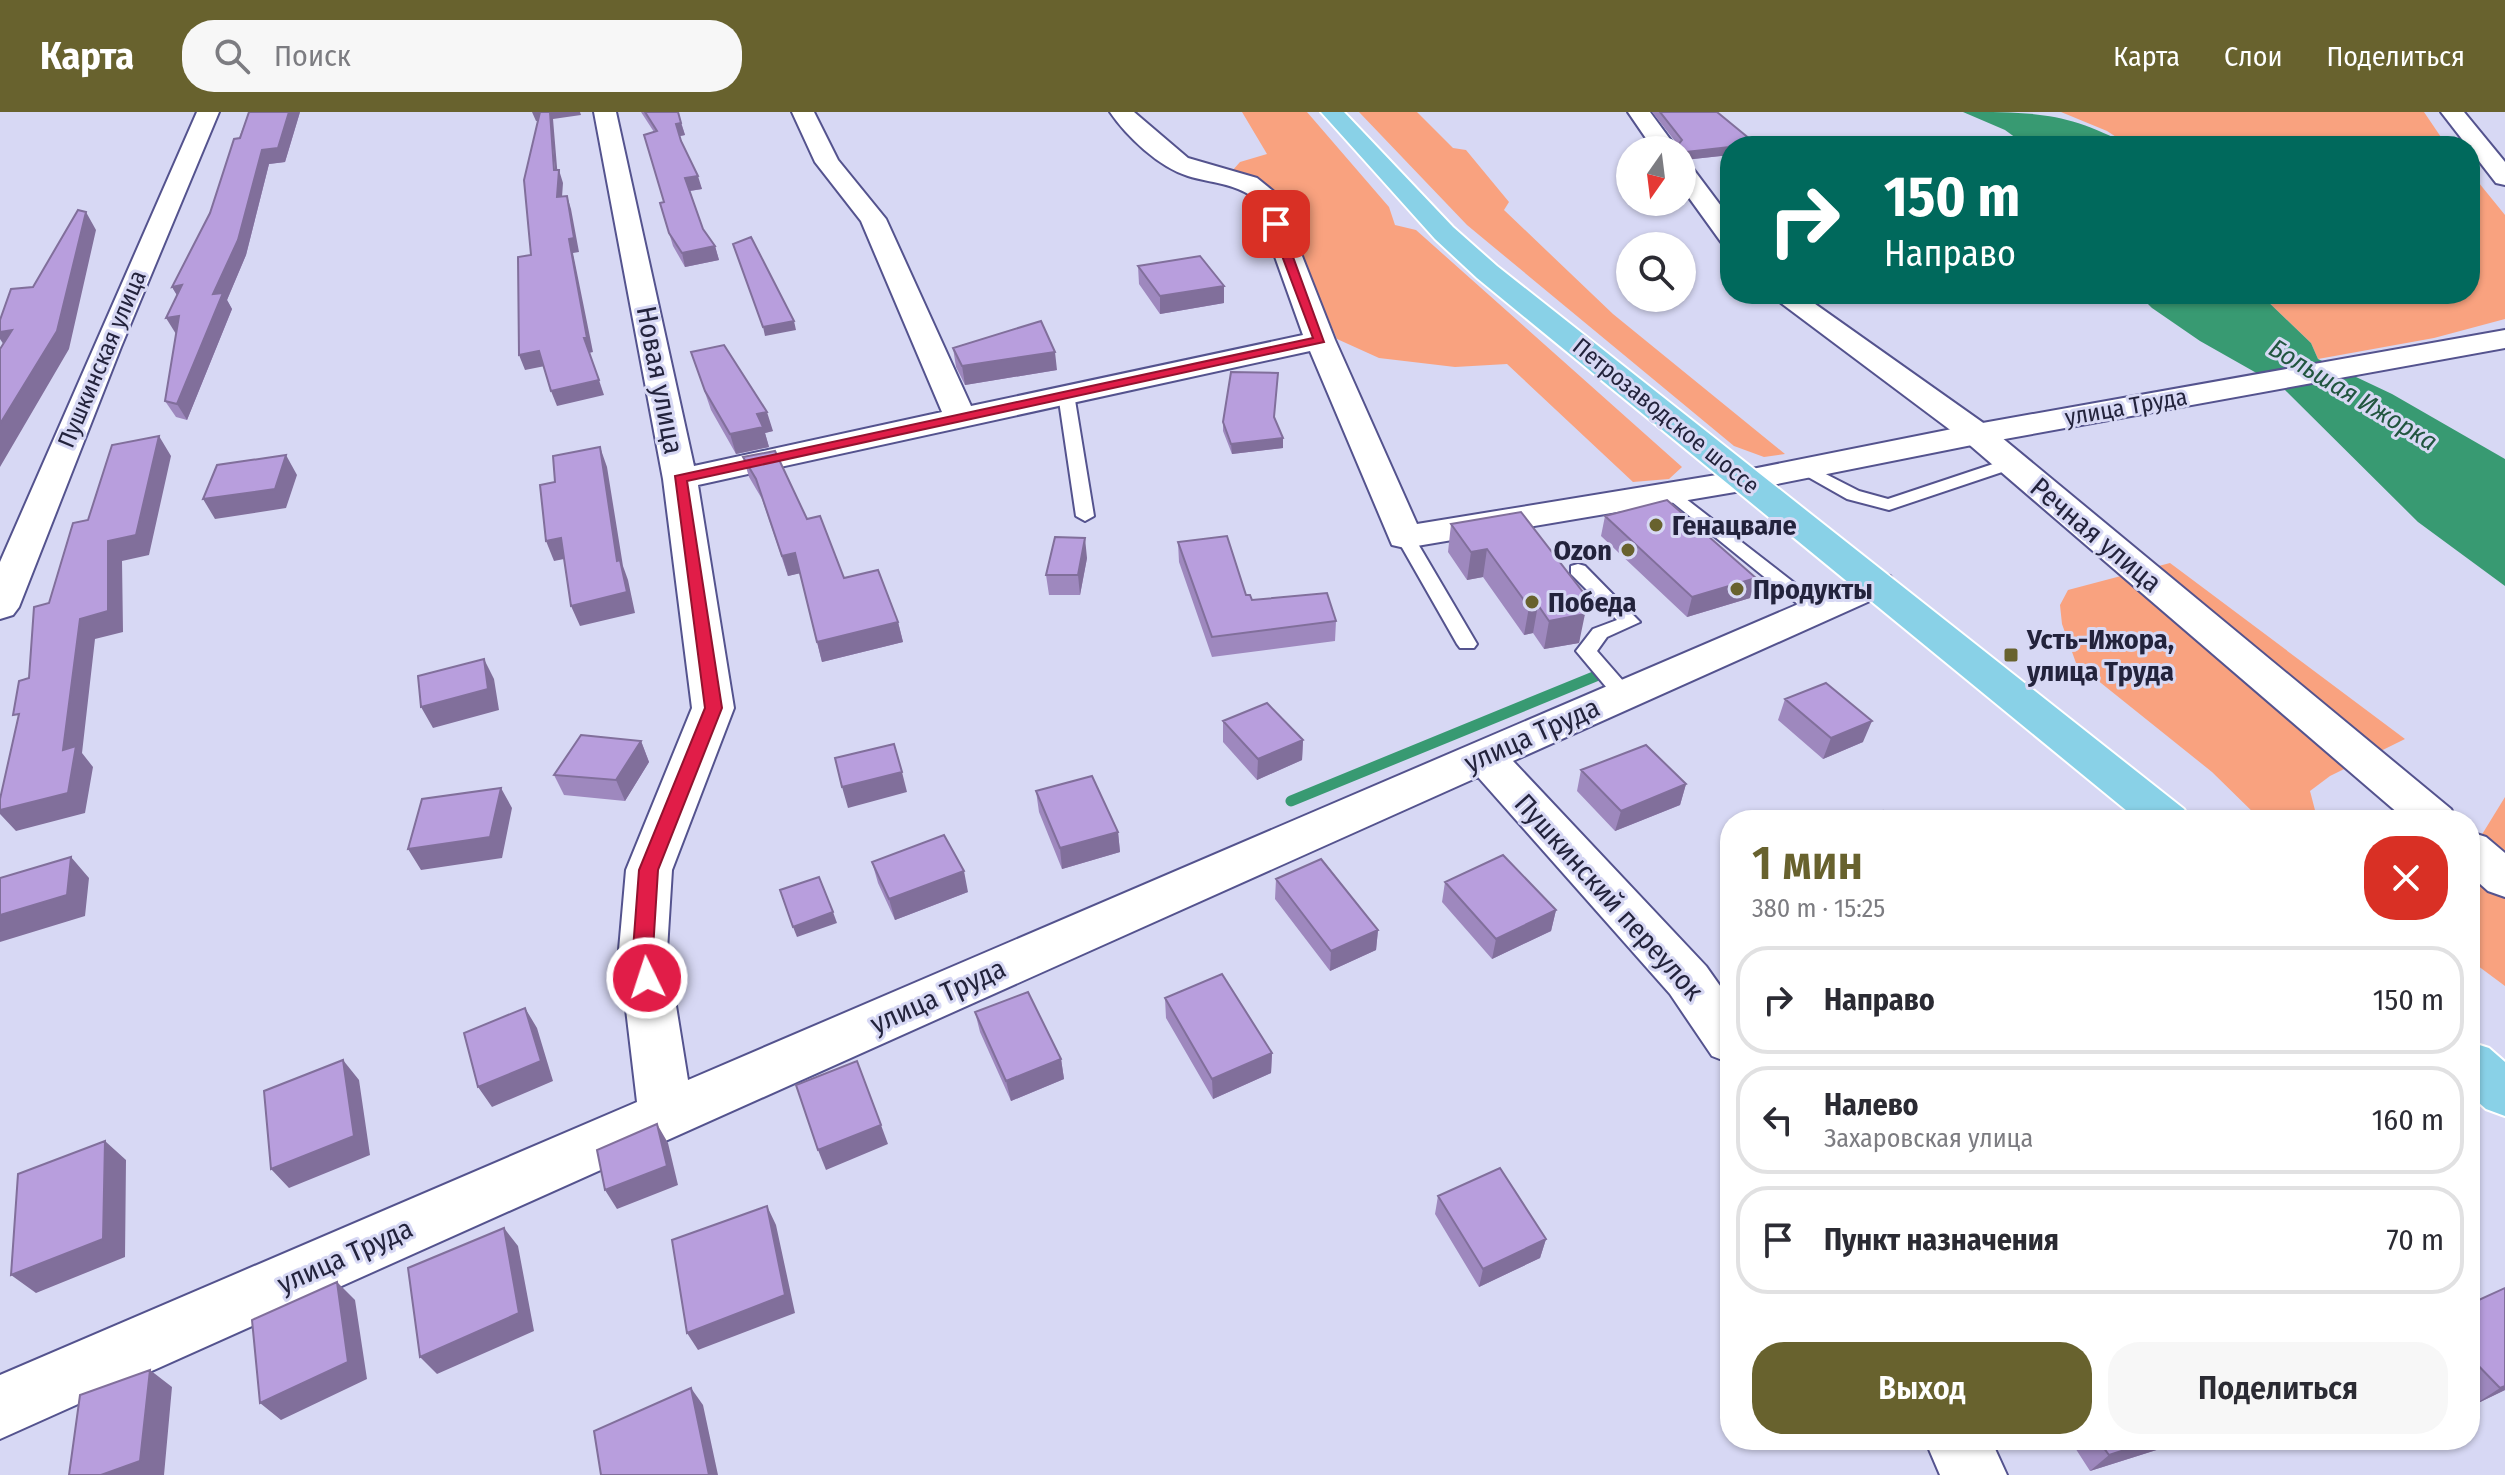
<!DOCTYPE html>
<html lang="ru">
<meta charset="utf-8">
<style>
body{margin:0;font-family:"Fira Sans Condensed",sans-serif;background:#f7f7f7;color:#2b2b33;height:100vh;display:flex;flex-direction:column;font-size:30px;white-space:nowrap}
*{box-sizing:border-box;margin:0}
p{font-size:26px;color:#7c7c81}
.icon{flex:none;width:44px;height:44px;fill:none;stroke:currentColor;stroke-width:2;stroke-linecap:round;stroke-linejoin:round}
.map{position:relative;flex:1;overflow:hidden}
.side{position:absolute;left:1720px;top:698px;width:760px;height:640px;display:flex;flex-direction:column;background:#fff;border-radius:32px;box-shadow:0 2px 6px #0004}
.side>*{flex:none}
.banner{position:absolute;left:1720px;top:24px;width:760px;height:168px;border-radius:32px;box-shadow:0 2px 6px #0004;background:#00695c;color:#fff;overflow:hidden}
.needle{width:52px;rotate:194deg}
.controls{position:absolute;left:1616px;top:24px;display:grid;gap:16px}
.controls a{display:grid;place-items:center;width:80px;height:80px;border-radius:50%;background:#fff;box-shadow:0 2px 6px #0004;font-size:40px}
.pin{position:absolute;display:grid;place-items:center;width:68px;height:68px;color:#fff;margin:-34px;border-radius:16px;box-shadow:0 4px 12px #0006}
.me{position:absolute;width:88px;margin:-44px;rotate:356deg;stroke-linejoin:round;filter:drop-shadow(0 0 6px #0008)}
.turn{display:flex;align-items:center;gap:28px;height:168px;padding:0 32px;font-size:36px}
.turn .icon{width:104px;height:104px;stroke-width:2.5}
.turn b{display:block;font-size:56px;line-height:68px}
.round{display:grid;place-items:center;flex:none;width:84px;height:84px;border-radius:32px;background:#f7f7f7}
.overview{display:flex;align-items:center;justify-content:space-between;height:136px;padding:0 32px}
h1{font-size:48px;font-weight:600;line-height:60px;color:#68622e}
.action{display:flex;gap:16px;margin-top:auto;padding:16px 32px}
.action a{flex:1;height:92px;border-radius:32px;background:#68622e;color:#fff;font-size:32px;font-weight:600;line-height:92px;text-align:center}
.action a+a{background:#f7f7f7;color:#2b2b33}
ul{padding:0;list-style:none}
li{display:flex;align-items:center;gap:24px;height:108px;margin:0 16px 12px;padding:0 16px;border:4px solid #e1e1e2;border-radius:32px}
li div{flex:1}
li b{display:block;font-size:30px}
li em{font-style:normal}
header{display:flex;align-items:center;gap:48px;box-sizing:border-box;height:112px;padding:0 40px;background:#68622e;color:#fff}
header strong{font-size:38px}
nav{display:flex;gap:44px;margin-inline-start:auto;font-size:28px}
.search{width:560px;height:72px;background:#f7f7f7;display:flex;align-items:center;gap:20px;box-sizing:border-box;padding:0 28px;border-radius:32px;color:#7c7c81;font-size:30px}
.map>svg:first-child{display:block}
.green{fill:#f9a27f}
.water{fill:#389a72}
.lines{fill:none;stroke-linecap:round;stroke-linejoin:round}
.stream{stroke:#389a72;stroke-width:11}
.lane-casing{stroke:#54538e;stroke-width:4}
.street-casing{stroke:#54538e;stroke-width:4}
.secondary-casing{stroke:#54538e;stroke-width:4}
.primary-casing{stroke:#fff;stroke-width:4}
.lane{fill:#fff;fill-rule:evenodd}
.street{fill:#fff;fill-rule:evenodd}
.secondary{fill:#fff;fill-rule:evenodd}
.primary{fill:#89d1e7;fill-rule:evenodd}
.wall{fill:#9e88be}
.shaded-wall{fill:#816f9b}
.building{fill:#b89edd;stroke:#816f9b;stroke-width:2}
.route{fill:#e11d48;stroke:#92132f;stroke-width:2}
.poi-dot{fill:#68622e;stroke:#d7d8f4;stroke-width:3}
.labels{text-anchor:middle;dominant-baseline:central;stroke-width:6;stroke-linejoin:round;paint-order:stroke}
.far-street-label{font-size:24px;fill:#23233c;stroke:#d7d8f4}
.far-water-label{font-size:26px;font-style:italic;fill:#225640;stroke:#d7d8f4}
.street-label{font-size:28px;fill:#23233c;stroke:#d7d8f4}
.poi-label{font-size:28px;font-weight:bold;fill:#23233c;stroke:#d7d8f4;text-anchor:start}
</style>
<header>
<strong>Карта</strong>
<div class="search"><svg class="icon" aria-label="search" viewBox="0 0 24 24"><circle cx="10" cy="10" r="6"/><path d="M15 15l6 6"/></svg>Поиск</div>
<nav><a>Карта</a><a>Слои</a><a>Поделиться</a></nav>
</header>
<div class="map">
<svg width="2505" height="1363" viewBox="0 0 2505 1363">
<rect width="100%" height="100%" fill="#d7d8f4"/>
<path class="green" d="M1242 0H1307L1389 95 1395 113 1416 118 1682 355 1669 367 1633 370 1507 252 1455 255 1379 246 1337 227 1272 80 1232 59 1240 50 1267 42Z
M1359 0H1417L1453 36 1466 38 1509 90 1504 98 1613 202 1785 342 1764 345 1734 334 1467 113Z
M2061 0H2424L2447 34H2130L2107 19Z
M2470 60 2505 103V207L2434 226 2318 247 2311 231 2260 182H2470Z
M2170 451 2405 627 2330 664 2310 679 2316 702 2322 708H2261L2212 660 2076 551 2062 512 2060 493 2068 478Z
M2505 685V874L2470 848V742Z"/>
<path class="water" d="M1963 0C2034 0 2068 0 2130 34H2027L2005 18Z
M2138 182H2260L2311 231 2318 247 2392 282 2505 347V474L2418 410 2283 276 2200 229 2152 196Z"/>
<g class="lines">
<path class="stream" d="M1291 689 1596 564"/>
<g class="lane-casing">
<path id="lane" d="M1066 277 1074 282 1094 404 1085 409 1076 404 1058 282Z
M2011 346 2017 347V355L1889 398 1847 387 1794 357 1796 353H1808L1859 379 1888 387Z
M1672 376 1824 494 1827 498 1824 502H1810L1666 385V377Z
M1405 420 1414 425 1477 532 1474 536H1460L1457 532 1396 425Z
M1578 452 1585 454 1640 510 1607 525 1597 539 1631 578 1634 583 1631 588H1617L1576 539 1593 517 1617 508 1571 462V454Z"/>
</g>
<g class="street-casing">
<path id="street" d="M197 0H219L121 235 19 495 13 503 0 507V450Z
M594 0H616L694 354 942 300 861 109 815 50 792 0H814L838 48 886 107 971 294 1303 223 1254 86C1235 71 1210 71 1188 64 1159 55 1127 25 1110 0H1134L1188 46 1257 66 1278 83 1335 228 1417 412 1747 358 1759 361 1764 368 1759 375 1747 378 1405 436 1392 433 1310 239 698 373 734 596 672 758 667 838 688 968 1864 464 1877 461 1890 464 1896 472 1890 480 1513 649 1706 854 1730 888V951L1712 944 1670 882 1478 665 0 1327V1263L637 990 619 838 626 758 692 596 663 367Z
M1628 0H1650L1678 38H1654Z
M1682 52 1691 54 1730 106V132L1721 130 1682 76Z
M1769 182H1801L1989 315 2451 697 2457 708H2406L1965 329Z
M2470 720 2486 725 2505 741V785L2488 779 2470 763Z
M1925 1328H1991L2007 1363H1940Z"/>
</g>
<g class="secondary-casing">
<path id="secondary" d="M2441 0H2464L2505 50V73L2496 71Z
M2505 218V236L1977 332 1747 378 1735 375 1730 368 1735 361 1747 358 1977 312Z"/>
</g>
<g class="primary-casing">
<path id="primary" d="M1321 0H1344L1453 115 1497 154 2184 697 2190 708H2138L1477 166 1435 127Z
M2470 930 2489 936 2505 950V1004L2486 997 2470 983Z"/>
</g>
<use href="#lane" class="lane"/>
<use href="#street" class="street"/>
<use href="#secondary" class="secondary"/>
<use href="#primary" class="primary"/>
</g>
<path class="wall" d="M249 0H300L285 50 269 52 246 143 227 188 232 197 187 308 176 305 165 289 176 222 177 183 172 175 210 101Z
M641 0H678L685 23 680 24 681 31 702 77 690 79 703 117 715 134 719 148 685 155 673 134 660 91 664 90 654 20Z
M1652 0H1717L1756 32V34H1730V43L1684 48 1682 46V38H1677L1678 33Z
M1138 154 1224 191 1160 202 1139 172Z
M953 236 1057 258 965 273 956 255Z
M691 240 773 319 765 321 769 335 736 342 711 298Z
M1278 261 1274 306 1283 326V336L1232 342 1223 319V310Z
M743 345 807 407 844 466 898 510 903 530 822 550 800 461 788 464 762 387 749 365Z
M1605 404 1750 486 1687 505 1601 424Z
M1451 412 1583 500 1579 531 1544 537 1533 521 1524 523 1483 465 1467 468 1448 440Z
M1178 430 1252 488 1336 509 1335 529 1212 545 1179 450Z
M1087 446 1080 483H1049L1046 463Z
M1785 587 1863 630 1823 647 1778 608Z
M1223 609 1303 628 1302 648 1257 668 1223 630Z
M641 629 649 650 625 689 564 683 554 663Z
M1581 658 1686 672 1680 693 1615 719 1577 679Z
M1036 679 1118 720 1120 740 1062 757 1039 700Z
M872 750 968 780 895 808 878 771Z
M1276 767 1378 818 1376 838 1330 859 1275 787Z
M1445 770 1556 798 1551 819 1492 847 1442 790Z
M1165 886 1272 941 1271 961 1213 987 1166 906Z
M975 900 1061 947 1064 967 1011 989 980 920Z
M1438 1084 1546 1127 1540 1146 1479 1175 1435 1102Z
M2505 1176V1278L2474 1293 2470 1288V1192Z
M2070 1328H2188L2090 1359Z"/>
<path class="shaded-wall" d="M289 0H300L285 50 269 52 246 143 227 188 232 197 187 308 177 292 262 38Z
M532 0H543L545 8 536 9Z
M550 0H580L581 3 553 7 558 67 559 58 563 71 561 99 557 85Z
M681 11 685 23 680 24 676 12Z
M1730 35V43L1684 48 1686 40Z
M698 64 702 77 689 79 685 66Z
M567 84 571 97 579 140 573 141 593 240 589 241 584 226 569 127Z
M86 100 96 118 69 237 0 355V312Z
M715 134 719 148 685 155 682 141Z
M182 173 181 190 172 175Z
M1224 174V191L1160 202V184Z
M179 204 176 222 166 206Z
M794 209 796 218 765 224 763 215Z
M12 218 8 239 0 227V220Z
M539 239 545 254 525 258 519 243Z
M1055 240 1057 258 965 273 962 254Z
M599 268 604 283 557 294 551 279Z
M767 300 773 319 765 321 769 335 736 342 730 322 757 302Z
M159 324 171 344 149 443 122 449 123 520 95 527 82 641 93 655 85 701 16 719 0 702V698L63 638 80 507 108 429Z
M1283 326V336L1232 342 1231 332Z
M600 335 607 355 623 454 628 468 635 501 580 514 571 494 617 449Z
M286 343 297 363 286 396 215 407 203 387Z
M561 426 569 446 554 449 546 429Z
M1085 426 1087 446 1080 483 1078 463Z
M1487 437 1483 465 1467 468 1471 440Z
M795 441 801 461 788 464 782 444Z
M1756 466 1750 486 1687 505 1692 485Z
M1586 484 1582 503 1585 502 1579 531 1544 537 1549 509 1573 486Z
M1538 493 1533 521 1524 523 1529 495Z
M898 510 903 530 822 550 817 530Z
M484 547 494 567 499 598 433 616 421 595Z
M1872 609 1863 630 1823 647 1831 626Z
M1303 628 1302 648 1257 668 1258 647Z
M641 629 649 650 625 689 616 668Z
M902 660 907 680 848 696 842 675Z
M1686 672 1680 693 1615 719 1621 699Z
M501 676 512 696 502 746 421 758 408 737Z
M1118 720 1120 740 1062 757 1060 736Z
M71 745 89 766 85 804 0 830V803Z
M964 759 968 780 895 808 889 787Z
M1556 798 1551 819 1492 847 1496 827Z
M833 800 837 811 797 825 793 815Z
M1378 818 1376 838 1330 859 1331 839Z
M525 896 537 916 553 969 492 995 478 975Z
M1272 941 1271 961 1213 987 1212 967Z
M1061 947 1064 967 1011 989 1006 969Z
M343 948 359 968 370 1043 289 1076 271 1057Z
M657 1012 668 1031 678 1073 617 1097 605 1078Z
M881 1013 888 1032 826 1058 818 1038Z
M105 1029 126 1048 125 1145 36 1181 11 1163Z
M767 1094 776 1113 795 1201 698 1238 687 1221Z
M504 1116 518 1134 534 1219 437 1262 420 1245Z
M1546 1127 1540 1146 1479 1175 1483 1157Z
M337 1170 355 1188 367 1267 281 1308 260 1291Z
M150 1258 172 1275 164 1363H101Z
M2505 1274V1278L2474 1293 2500 1276Z
M691 1276 703 1293 718 1363H709Z
M2156 1328H2188L2090 1359 2109 1343Z"/>
<path class="building" d="M249 0H289L278 36 262 38 238 128 213 182 223 181 177 292 165 289 179 204 166 206 182 173 172 175 210 101 234 27 240 26Z
M540 0H550L554 58H559L557 85 567 84 574 126 569 127 587 226H584L599 268 551 279 539 239 519 243 518 145 531 143 524 68Z
M645 0H678L681 11 676 12 681 29 698 64 685 66 703 117 715 134 682 141 669 121 660 91 664 90 644 23 657 19Z
M1660 0H1717L1756 32 1686 40 1678 33 1682 28Z
M78 98 86 100 57 219 0 312V237L12 218 0 220V208L11 177 33 175Z
M751 125 794 209 763 215 733 132Z
M1200 144 1224 174 1160 184 1138 154Z
M1041 209 1055 240 962 254 953 236Z
M724 233 767 300 757 302 763 315 730 322 705 279 691 240Z
M1231 260 1278 261 1274 305 1283 326 1231 332 1223 310Z
M159 324 136 423 108 429V499L80 507 63 638 76 634 68 681 0 698V687L19 602 13 603 19 569 29 566 34 495 49 491 73 411 88 408 112 333Z
M600 335 617 449 620 448 627 480 571 494 561 426 546 429 540 373 555 370 553 344Z
M775 339 807 407 820 404 844 466 878 458 898 510 817 530 795 441 782 444 756 367 743 345Z
M286 343 275 377 203 387 217 353Z
M1667 388 1756 466 1692 485 1605 404Z
M1521 400 1586 484 1573 486 1585 502 1549 509 1538 493 1529 495 1487 437 1471 440 1451 412Z
M1227 424 1246 483H1250L1252 488 1327 481 1336 509 1212 525 1178 430Z
M1055 425 1085 426 1078 463H1046Z
M484 547 488 577 421 595 418 564Z
M1826 571 1872 609 1831 626 1785 587Z
M1267 591 1303 628 1258 647 1223 609Z
M581 623 641 629 616 668 554 663Z
M894 632 902 660 842 675 835 646Z
M1646 633 1686 672 1621 699 1581 658Z
M1092 664 1118 720 1060 736 1036 679Z
M501 676 490 725 408 737 422 687Z
M1883 699 1892 708H1857Z
M944 723 964 759 889 787 872 750Z
M1503 743 1556 798 1496 827 1445 770Z
M71 745 67 783 0 803V766Z
M1321 747 1378 818 1331 839 1276 767Z
M819 765 833 800 793 815 780 778Z
M1222 862 1272 941 1212 967 1165 886Z
M1028 880 1061 947 1006 969 975 900Z
M525 896 541 949 478 975 464 921Z
M343 948 354 1024 271 1057 264 979Z
M857 949 881 1013 818 1038 796 973Z
M657 1012 667 1054 605 1078 597 1038Z
M105 1029 103 1127 11 1163 18 1062Z
M1500 1056 1546 1127 1483 1157 1438 1084Z
M767 1094 785 1183 687 1221 672 1128Z
M504 1116 519 1201 420 1245 408 1156Z
M337 1170 348 1250 260 1291 252 1208Z
M2505 1176V1274L2500 1276 2470 1245V1192Z
M150 1258 140 1349 101 1363H69L80 1283Z
M691 1276 709 1363H601L594 1319Z
M2098 1328H2156L2109 1343Z"/>
<path class="route" d="M1276 109 1281 112 1324 230 687 369 722 596 658 758 653 838 657 866 654 872H640L633 838 639 758 705 596 675 364 1313 226 1270 112Z"/>
<g class="poi-dot">
<circle cx="1656" cy="413" r="8"/>
<circle cx="1628" cy="438" r="8"/>
<circle cx="1737" cy="477" r="8"/>
<circle cx="1532" cy="490" r="8"/>
<rect x="2003" y="535" width="16" height="16" rx="4"/>
</g>
<g class="labels">
<g class="far-street-label">
<text transform="translate(102 247) rotate(-67)">Пушкинская улица</text>
<text transform="translate(2126 295) rotate(-10)">улица Труда</text>
<text transform="translate(1666 304) rotate(39)">Петрозаводское шоссе</text>
</g>
<g class="far-water-label">
<text transform="translate(2353 283) rotate(31)">Большая Ижорка</text>
</g>
<g class="street-label">
<text transform="translate(660 268) rotate(79)">Новая улица</text>
<text transform="translate(2096 423) rotate(40)">Речная улица</text>
<text transform="translate(1532 623) rotate(-24)">улица Труда</text>
<text transform="translate(1609 785) rotate(48)">Пушкинский переулок</text>
<text transform="translate(938 884) rotate(-24)">улица Труда</text>
<text transform="translate(345 1144) rotate(-24)">улица Труда</text>
</g>
<g class="poi-label">
<text x="1672" y="413">Генацвале</text>
<text x="1612" y="438" text-anchor="end">Ozon</text>
<text x="1753" y="477">Продукты</text>
<text x="1548" y="490">Победа</text>
<text x="2027" y="527">Усть-Ижора,<tspan x="2027" dy="32">улица Труда</tspan></text>
</g>
</g>
</svg>
<div class="controls">
<a><svg class="needle" viewBox="-14 -14 28 28"><path d="M0-13l5 13h-10z" fill="#e53935"/><path d="M0 13l5-13h-10z" fill="#7c7c81"/></svg></a>
<a><svg class="icon" aria-label="search" viewBox="0 0 24 24"><circle cx="10" cy="10" r="6"/><path d="M15 15l6 6"/></svg></a>
</div>
<div class="pin" style="left:1276px;top:112px;background:#d93025"><svg class="icon" aria-label="arrive" viewBox="0 0 24 24"><path d="M6 21V4h12l-3 4 3 4H6"/></svg></div>
<svg class="me" style="left:647px;top:866px" viewBox="-20 -20 40 40"><circle r="17" fill="#e11d48" stroke="#fff" stroke-width="3"/><path d="M0-11L8 9 0 5-8 9z" fill="#fff"/></svg>
<div class="banner">
<div class="turn"><svg class="icon" aria-label="right" viewBox="0 0 24 24"><path d="M7 20v-9h11M14 6l5 5-5 5"/></svg><div><b>150 m</b>Направо</div></div>
</div>
<section class="side">
<div class="overview"><div><h1>1 мин</h1><p>380 m · 15:25</p></div><a class="round" style="background:#d93025;color:#fff"><svg class="icon" aria-label="close" viewBox="0 0 24 24"><path d="M6 6l12 12M18 6L6 18"/></svg></a></div>
<ul>
<li><svg class="icon" aria-label="right" viewBox="0 0 24 24"><path d="M7 20v-9h11M14 6l5 5-5 5"/></svg><div><b>Направо</b></div><em>150 m</em></li>
<li><svg class="icon" aria-label="left" viewBox="0 0 24 24"><path d="M17 20v-9H6M10 6l-5 5 5 5"/></svg><div><b>Налево</b><p>Захаровская улица</p></div><em>160 m</em></li>
<li><svg class="icon" aria-label="arrive" viewBox="0 0 24 24"><path d="M6 21V4h12l-3 4 3 4H6"/></svg><div><b>Пункт назначения</b></div><em>70 m</em></li>
</ul>
<div class="action"><a>Выход</a><a>Поделиться</a></div>
</section>
</div>
